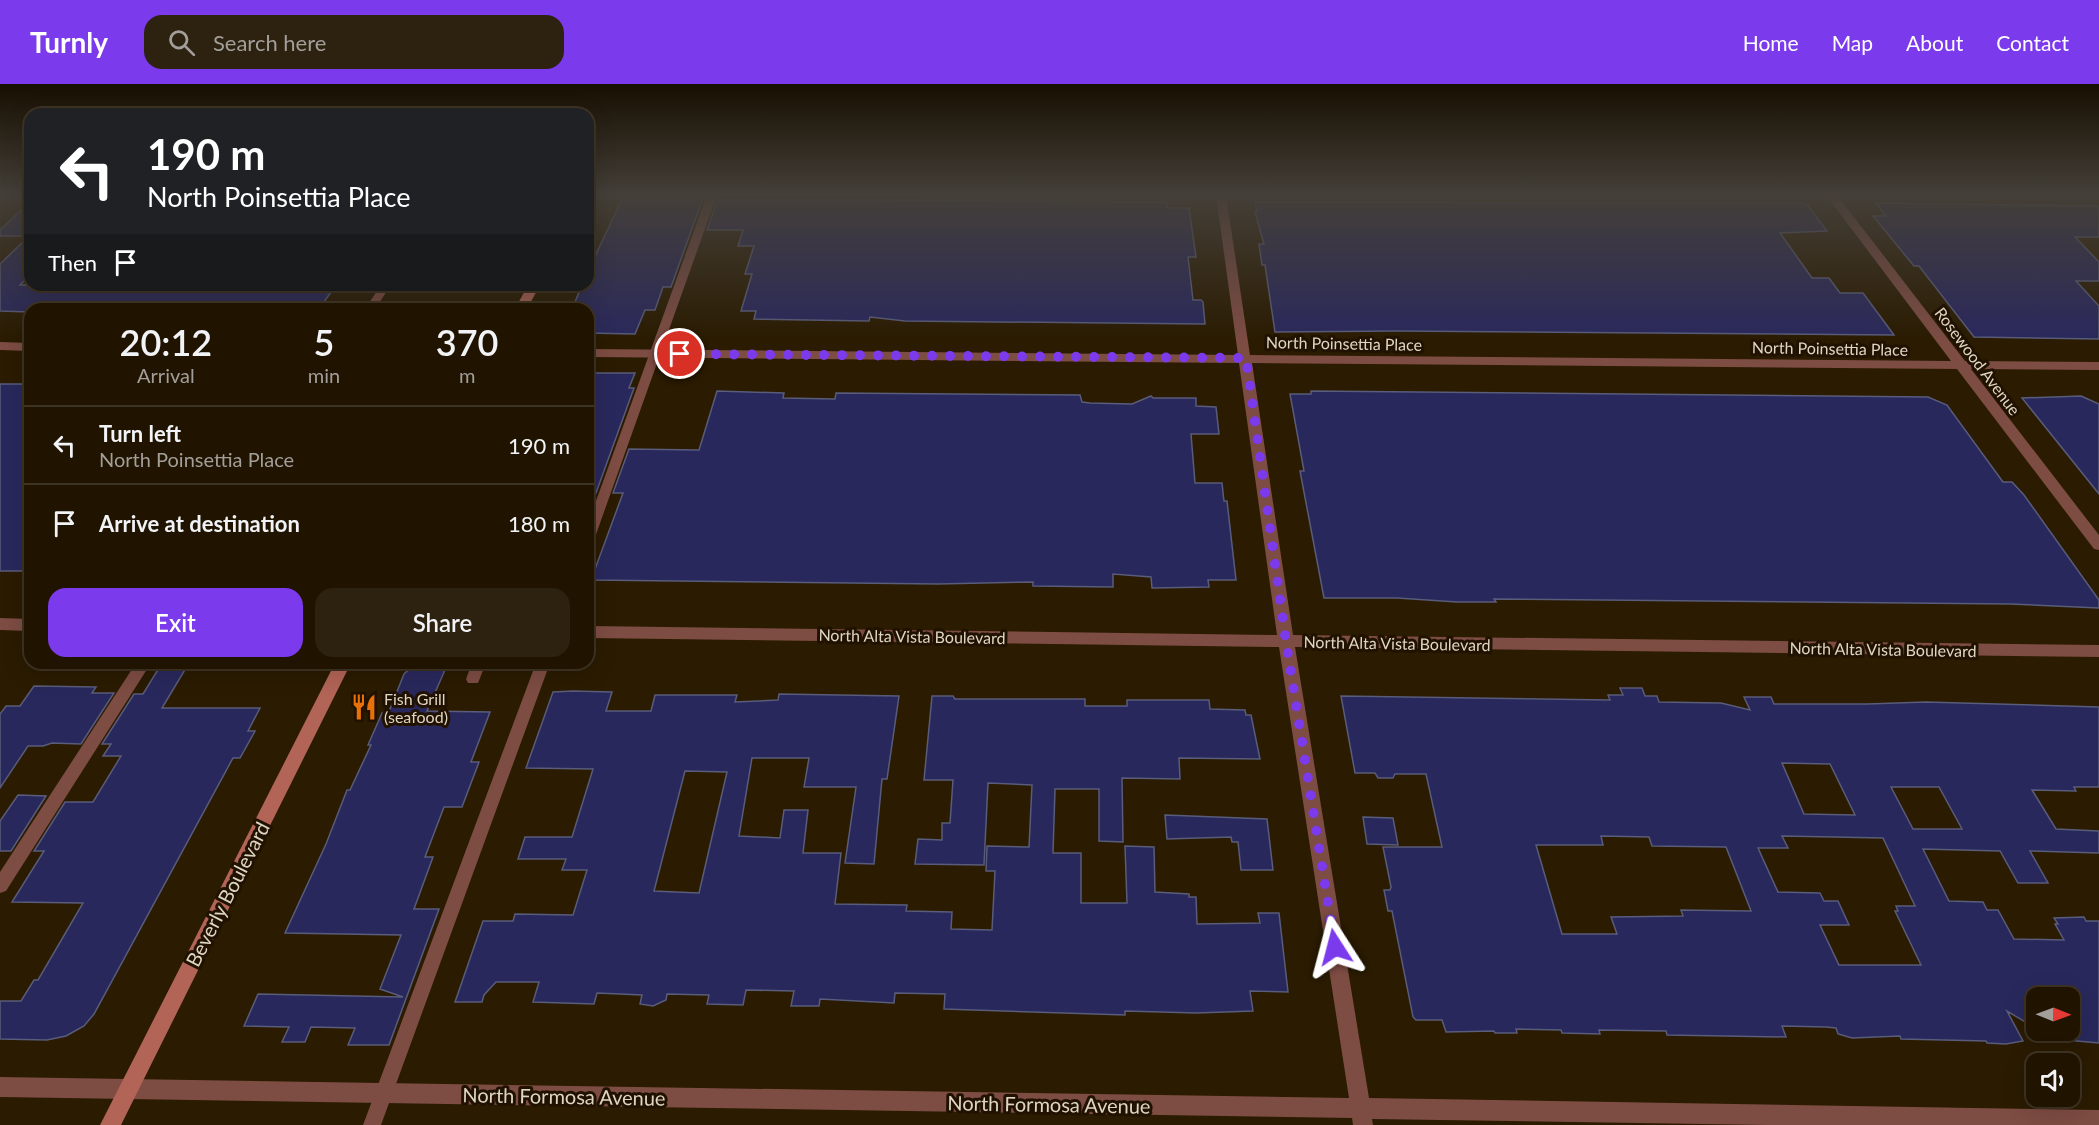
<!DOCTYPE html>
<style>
body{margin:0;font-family:Lato,sans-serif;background:#2d2110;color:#f1f3f6;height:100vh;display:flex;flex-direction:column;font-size:22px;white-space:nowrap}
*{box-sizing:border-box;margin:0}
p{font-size:20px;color:#a29e99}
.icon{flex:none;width:33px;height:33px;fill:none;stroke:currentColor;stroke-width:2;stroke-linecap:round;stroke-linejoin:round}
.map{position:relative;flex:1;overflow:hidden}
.details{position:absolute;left:24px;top:219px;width:570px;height:366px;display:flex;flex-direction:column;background:#201401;border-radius:18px;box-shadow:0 6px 24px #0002,0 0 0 2px #3d3323}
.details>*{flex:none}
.hud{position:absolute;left:24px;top:24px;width:570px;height:183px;border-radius:18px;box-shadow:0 6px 24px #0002,0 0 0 2px #3d3323;background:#202124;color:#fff;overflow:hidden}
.needle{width:39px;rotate:91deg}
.tools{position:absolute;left:2026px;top:903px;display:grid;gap:12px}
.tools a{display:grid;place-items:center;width:54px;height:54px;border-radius:12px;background:#201401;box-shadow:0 6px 24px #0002,0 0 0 2px #3d3323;font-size:30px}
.pin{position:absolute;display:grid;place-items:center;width:51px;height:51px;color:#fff;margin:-26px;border:3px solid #fff;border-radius:50%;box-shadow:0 2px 6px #0007}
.me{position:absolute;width:66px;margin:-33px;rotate:351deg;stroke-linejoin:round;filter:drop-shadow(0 0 4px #0008)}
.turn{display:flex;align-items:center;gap:21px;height:126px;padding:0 24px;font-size:27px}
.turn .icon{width:78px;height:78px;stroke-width:2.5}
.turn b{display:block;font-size:42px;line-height:51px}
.then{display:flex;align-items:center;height:57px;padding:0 24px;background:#0003;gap:12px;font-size:22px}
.eta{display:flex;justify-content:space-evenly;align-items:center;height:102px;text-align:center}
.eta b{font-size:36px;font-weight:600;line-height:42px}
.action{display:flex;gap:12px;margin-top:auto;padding:12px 24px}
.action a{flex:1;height:69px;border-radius:18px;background:#7c3aed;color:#fff;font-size:24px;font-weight:600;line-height:69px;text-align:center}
.action a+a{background:#2d2110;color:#f1f3f6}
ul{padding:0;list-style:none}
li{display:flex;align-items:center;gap:18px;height:78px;padding:0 24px;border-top:2px solid #3d3323}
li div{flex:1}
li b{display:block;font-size:22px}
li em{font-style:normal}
header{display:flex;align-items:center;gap:36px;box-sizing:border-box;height:84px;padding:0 30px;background:#7c3aed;color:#fff}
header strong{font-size:28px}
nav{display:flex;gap:33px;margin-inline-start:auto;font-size:21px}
.search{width:420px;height:54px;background:#2d2110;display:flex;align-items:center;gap:15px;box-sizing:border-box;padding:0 21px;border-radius:18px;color:#a29e99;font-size:22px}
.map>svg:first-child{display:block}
.building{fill:#29285c;stroke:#595c7a;stroke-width:1.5;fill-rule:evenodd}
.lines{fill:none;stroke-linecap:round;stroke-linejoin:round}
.service{fill:#7d4c43;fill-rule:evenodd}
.minor{fill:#7d4c43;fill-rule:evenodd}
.secondary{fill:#b26457;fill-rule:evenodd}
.route{stroke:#7c3aed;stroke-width:10;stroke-dasharray:0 18}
.labels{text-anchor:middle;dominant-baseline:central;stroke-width:6;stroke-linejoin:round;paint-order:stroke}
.street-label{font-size:16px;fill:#dfd5c5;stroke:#211200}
.poi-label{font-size:16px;fill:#dfd5c5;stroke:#211200;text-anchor:start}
.near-street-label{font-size:20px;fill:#dfd5c5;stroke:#211200}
</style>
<header>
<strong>Turnly</strong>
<div class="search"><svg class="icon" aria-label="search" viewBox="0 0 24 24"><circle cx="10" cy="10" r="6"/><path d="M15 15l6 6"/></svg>Search here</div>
<nav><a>Home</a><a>Map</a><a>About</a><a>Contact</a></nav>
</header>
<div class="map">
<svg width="2099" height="1041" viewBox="0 0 2099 1041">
<rect width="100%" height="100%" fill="#2a1b01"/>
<path class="building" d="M624 111H704L671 203H663L655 226H645L635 250 588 249V225H572L582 201H588V187Z
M718 115 1167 118V124H1189L1196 173H1188L1193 216H1201L1203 218 1205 240 905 237 870 233 869 237 754 235 756 227H741L752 190H745L754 162H738L743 146H707Z
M30 118V191L20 201H336L319 225H30V228L0 227V180L29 152H0V146Z
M1255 118 1806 119 1827 147 1780 149 1812 194H1829L1840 209H1863L1894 251 1396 247 1275 248 1265 181H1262L1259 160H1264L1255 128 1257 127Z
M1876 119 2099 122V153H2075L2099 178V197H2076L2099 222V255L1974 253 1919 182H1914L1873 132H1886Z
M588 289H635L629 304H634L596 409 590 421 588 420Z
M0 300H30V487H0Z
M717 307 784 309 783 314 835 315 836 309 1080 311 1082 318 1090 319 1132 320 1151 312 1153 314H1196V322L1216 323 1219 350H1191L1195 399H1222L1224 417H1227L1236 496H1208L1209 503 1152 504 1151 493 1113 490V503L1033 502V498L938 500 591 496 623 409H613L629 365 699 366Z
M1311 307 1928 313 1947 321 2003 398H2012L2024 411 2099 516V524L2010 520 1494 515 1496 518H1457L1397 514H1324L1300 387H1304L1290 310H1311Z
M2081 312 2099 320V410L2022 314Z
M162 579H189L162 624H260L248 647H255L240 674H233L94 930 84 942 66 952 47 956 0 955V917H21L34 896H38L83 819 12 818 44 767H34L65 718H93L121 672H103L111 660H102L134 610H143Z
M416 579H448L427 627 490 628 471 678H479L462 723H444L425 773H433L414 825H439L389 961H348L355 944 311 943 305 958H282L289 943 244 942 258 910 403 913 380 905 401 851 285 849 326 760 347 706H350L371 661H368L382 629 390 625 404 590Z
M34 602 96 603 92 609H114L81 660 52 659 43 662H28L0 704V630L6 622H20Z
M1620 604H1642L1645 612H1657L1659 618 1721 619 1750 626 1744 613H1771L1774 620H1867L1926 618 2099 623V703H2074L2076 707 2032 706 2056 745 2099 747V769L2030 767 2048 799H2018L2000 767 1923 765 1949 817 1983 818 1987 826H1998L2014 855 2064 856 2055 840H2058L2054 834 2084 833 2086 837H2099V959L2055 955 2040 946H2070V914H2037V945L2007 927 2023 957 2006 960 1987 959 1986 957 1901 955 1900 952 1852 954 1838 950 1836 944 1826 943 1782 942 1786 953 1667 951 1666 947 1599 946 1600 950 1562 949 1561 946 1516 945 1517 949H1495L1494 947 1446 948 1442 936H1416L1413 933 1392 827H1388L1384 806H1390L1391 803 1383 763H1442L1426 690H1395L1393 694H1378L1375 689H1355L1341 612 1610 616 1608 611H1623ZM1782 679 1830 680 1855 731 1804 730ZM1891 703H1939L1962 745H1913ZM1601 752 1649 753 1652 762 1726 763 1751 827 1681 826 1683 832 1611 833 1617 850H1562L1536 761H1603ZM1782 752 1883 754 1915 822H1896L1898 827H1895L1921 881H1839L1820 841H1849L1838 817H1824L1820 809 1778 808 1758 764H1788Z
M573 607 612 608 606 627H651L655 611H737L735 618 778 616 779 610 899 612 887 695H882L874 780 845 779 856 703H804L809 674H752L739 752 780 754 784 726H808L803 769H841L835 820 907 821 906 827 952 828 951 845 992 846 995 787H986L987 762 1029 763 1032 701 988 699 984 781 915 780 918 755 942 756V739H950L953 696H924L932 612H953L955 615H1085V622H1127V616H1209L1210 625 1245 626 1246 631H1251L1260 675 1179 674 1180 695 1122 694 1123 758 1099 757V705H1055L1053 769H1081V819H1127L1125 762 1154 763 1155 808 1189 810V813H1196L1197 840 1260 839 1258 829H1279L1288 908 1250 907 1253 927 1196 929 1125 927V931L944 925 945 910 895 909 894 919 820 915 819 922H791L794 907 746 906 743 921 707 920 709 911 667 910 666 916 653 922 640 920 642 911 597 909 594 920 533 918 539 898H496L484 911 482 918H455L483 837H513L515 830 573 831 587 786H562L566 775H518L525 753H572L593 685 526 684 553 608ZM685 687 727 688 699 809 654 807Z
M18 711 46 712 11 767H0V737Z
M1165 731 1267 735 1273 786H1241L1238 758H1232L1231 753 1167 755Z
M1363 733 1393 734 1398 761 1367 760Z"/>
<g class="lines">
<path class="service" d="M707 111H717L594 456 588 461V439Z
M381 201H391L375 225H365Z
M136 579H151L6 807 0 809V788Z
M472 579H486L478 599H468L466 595Z
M536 579H550L381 1041H363Z"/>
<path class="minor" d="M1216 111H1226L1250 271 1951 277 1826 111H1837L1965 277 2099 278V286L1971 285 2099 451V466L2094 465 1957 285 1252 279 1293 551 2099 561V573L1295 563 1369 1014 2099 1026V1041H1766L1372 1035 1373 1041H1353L1352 1034 0 1013V993L1349 1014 1279 563 588 554V542L1277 551 1239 279 588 273V265L1238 271Z
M0 258 30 259V267L0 266Z
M0 534 30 535V547L0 546Z"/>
<path class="secondary" d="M528 201H540L527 225H515Z
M335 579H351L121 1041H100Z"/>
</g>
<linearGradient id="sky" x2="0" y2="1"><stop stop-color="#170f01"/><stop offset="0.43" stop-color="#443f38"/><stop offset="1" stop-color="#443f38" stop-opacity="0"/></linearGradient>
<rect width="2099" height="257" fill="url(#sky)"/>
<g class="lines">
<path class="route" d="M680 270 1246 274 1286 558 1335 863"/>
</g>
<defs>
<g id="restaurant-bare" transform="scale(2.07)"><path d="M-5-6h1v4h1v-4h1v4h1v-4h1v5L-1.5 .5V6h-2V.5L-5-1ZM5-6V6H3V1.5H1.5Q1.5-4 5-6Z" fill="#e8710a" stroke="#211200" stroke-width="2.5" paint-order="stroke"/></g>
</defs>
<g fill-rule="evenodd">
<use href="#restaurant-bare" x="364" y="623"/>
</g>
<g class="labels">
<g class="street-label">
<text transform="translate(1344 259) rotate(1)">North Poinsettia Place</text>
<text transform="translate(1830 264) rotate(1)">North Poinsettia Place</text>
<text transform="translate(1978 277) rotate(53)">Rosewood Avenue</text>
<text transform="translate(912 552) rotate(1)">North Alta Vista Boulevard</text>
<text transform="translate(1397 559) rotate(1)">North Alta Vista Boulevard</text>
<text transform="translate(1883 565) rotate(1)">North Alta Vista Boulevard</text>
</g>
<g class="poi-label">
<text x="384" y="614">Fish Grill<tspan x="384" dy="18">(seafood)</tspan></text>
</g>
<g class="near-street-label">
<text transform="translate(227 810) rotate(-63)">Beverly Boulevard</text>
<text transform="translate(564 1012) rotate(1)">North Formosa Avenue</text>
<text transform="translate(1049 1020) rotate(1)">North Formosa Avenue</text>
</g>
</g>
</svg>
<div class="tools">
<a><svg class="needle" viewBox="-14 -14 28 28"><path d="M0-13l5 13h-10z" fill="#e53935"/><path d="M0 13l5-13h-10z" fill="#a29e99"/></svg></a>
<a><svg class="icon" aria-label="sound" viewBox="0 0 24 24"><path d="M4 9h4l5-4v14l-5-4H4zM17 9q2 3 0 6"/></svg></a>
</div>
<div class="pin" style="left:680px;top:270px;background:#d93025"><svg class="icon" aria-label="arrive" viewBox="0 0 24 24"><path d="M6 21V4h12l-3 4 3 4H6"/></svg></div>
<svg class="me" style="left:1335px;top:863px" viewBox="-20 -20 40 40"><path d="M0-17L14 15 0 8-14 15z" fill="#7c3aed" stroke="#fff" stroke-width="4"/></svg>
<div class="hud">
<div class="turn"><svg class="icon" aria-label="left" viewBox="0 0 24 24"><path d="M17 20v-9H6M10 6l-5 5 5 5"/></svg><div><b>190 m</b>North Poinsettia Place</div></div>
<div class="then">Then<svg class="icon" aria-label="arrive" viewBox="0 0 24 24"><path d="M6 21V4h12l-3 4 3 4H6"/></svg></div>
</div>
<section class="details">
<div class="eta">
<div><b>20:12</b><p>Arrival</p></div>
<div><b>5</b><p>min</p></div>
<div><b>370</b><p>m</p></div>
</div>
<ul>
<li><svg class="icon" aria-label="left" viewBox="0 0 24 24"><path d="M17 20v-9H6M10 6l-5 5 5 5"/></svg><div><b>Turn left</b><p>North Poinsettia Place</p></div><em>190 m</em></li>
<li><svg class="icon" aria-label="arrive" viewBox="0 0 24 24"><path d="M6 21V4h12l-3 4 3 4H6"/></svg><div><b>Arrive at destination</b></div><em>180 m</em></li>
</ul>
<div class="action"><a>Exit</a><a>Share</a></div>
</section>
</div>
